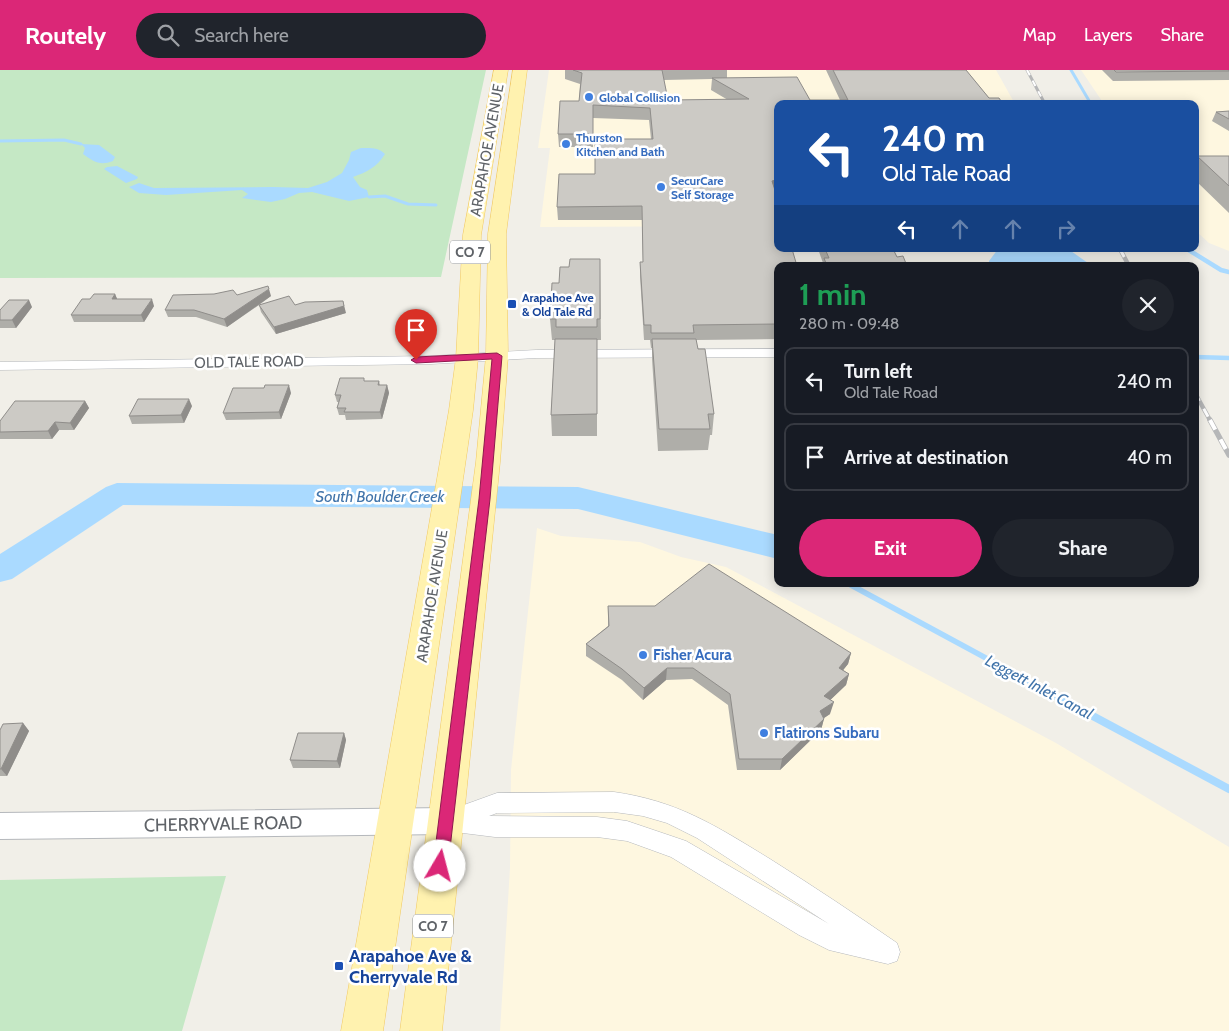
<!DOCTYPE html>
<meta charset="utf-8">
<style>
body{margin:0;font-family:Cabin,sans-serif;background:#20242c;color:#f1f3f6;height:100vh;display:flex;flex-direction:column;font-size:19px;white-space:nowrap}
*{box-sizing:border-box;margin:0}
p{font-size:16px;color:#9ea1a6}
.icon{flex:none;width:28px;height:28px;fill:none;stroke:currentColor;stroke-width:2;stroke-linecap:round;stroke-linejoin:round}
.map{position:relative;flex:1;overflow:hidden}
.details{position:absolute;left:774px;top:192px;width:425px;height:325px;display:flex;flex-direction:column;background:#171b24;border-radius:10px;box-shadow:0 2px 12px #0003}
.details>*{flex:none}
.top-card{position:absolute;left:774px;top:30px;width:425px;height:152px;border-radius:10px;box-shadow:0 2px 12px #0003;background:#1a4fa0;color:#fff;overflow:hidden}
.pin{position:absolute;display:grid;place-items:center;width:42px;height:42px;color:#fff;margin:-51px -21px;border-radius:50% 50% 50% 0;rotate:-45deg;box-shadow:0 0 5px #0007}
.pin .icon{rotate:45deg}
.me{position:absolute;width:55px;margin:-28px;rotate:8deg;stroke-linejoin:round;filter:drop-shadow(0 0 4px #0008)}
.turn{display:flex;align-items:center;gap:18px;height:105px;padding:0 25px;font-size:22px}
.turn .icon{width:65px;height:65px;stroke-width:2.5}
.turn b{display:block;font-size:35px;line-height:42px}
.lanes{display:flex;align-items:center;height:48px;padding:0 25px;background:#0003;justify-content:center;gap:25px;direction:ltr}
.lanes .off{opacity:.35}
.round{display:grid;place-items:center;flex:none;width:52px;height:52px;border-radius:26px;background:#20242c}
.headline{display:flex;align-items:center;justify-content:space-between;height:85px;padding:0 25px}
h1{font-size:30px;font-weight:700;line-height:38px;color:#1e9e55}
.button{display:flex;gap:10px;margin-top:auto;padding:10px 25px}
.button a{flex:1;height:58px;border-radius:30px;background:#db2777;color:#fff;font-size:20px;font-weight:700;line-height:58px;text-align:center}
.button a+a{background:#20242c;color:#f1f3f6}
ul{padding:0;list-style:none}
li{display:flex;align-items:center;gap:15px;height:68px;margin:0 10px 8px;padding:0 15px;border:2px solid #363941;border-radius:10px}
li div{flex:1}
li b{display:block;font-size:19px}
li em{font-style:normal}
header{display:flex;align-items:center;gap:30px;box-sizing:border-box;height:70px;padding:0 25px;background:#db2777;color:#fff}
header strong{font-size:24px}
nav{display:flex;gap:28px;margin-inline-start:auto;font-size:18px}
.search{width:350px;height:45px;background:#20242c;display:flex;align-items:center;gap:12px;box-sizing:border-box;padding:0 18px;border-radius:28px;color:#9ea1a6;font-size:19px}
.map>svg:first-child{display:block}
.commercial{fill:#fef7e0}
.green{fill:#c5e8c5}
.water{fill:#aadaff}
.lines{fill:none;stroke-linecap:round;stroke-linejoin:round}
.stream-far3{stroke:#aadaff;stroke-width:3}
.stream-far2{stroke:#aadaff;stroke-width:4.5}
.stream-far1{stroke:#aadaff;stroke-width:5.5}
.stream{stroke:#aadaff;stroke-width:8}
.river{fill:#aadaff;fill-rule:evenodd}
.minor-casing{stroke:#b5b8bc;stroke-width:1}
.tertiary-casing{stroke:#b5b8bc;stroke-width:2}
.primary-casing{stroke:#f2c960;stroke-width:1}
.minor{fill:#fff;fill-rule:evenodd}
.tertiary{fill:#fff;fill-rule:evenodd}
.primary{fill:#fff2af;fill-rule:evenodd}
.rail-far2-casing{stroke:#b6b7b8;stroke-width:3}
.rail-far1-casing{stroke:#b6b7b8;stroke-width:4.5}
.rail-casing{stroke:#b6b7b8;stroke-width:5.5}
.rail-far2{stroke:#fff;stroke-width:2;stroke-dasharray:6;stroke-linecap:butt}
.rail-far1{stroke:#fff;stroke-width:3;stroke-dasharray:9;stroke-linecap:butt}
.rail{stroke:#fff;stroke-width:4;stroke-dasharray:11;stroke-linecap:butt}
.wall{fill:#afaea9;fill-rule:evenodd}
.shaded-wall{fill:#8f8d8a}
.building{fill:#cccac5;stroke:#8f8d8a}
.route{fill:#db2777;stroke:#8e194d}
.shop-dot{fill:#3f7fe0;stroke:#fff;stroke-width:2}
.transit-dot{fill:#1a4fb4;stroke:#fff;stroke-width:2}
.labels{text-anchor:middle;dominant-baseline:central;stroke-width:5;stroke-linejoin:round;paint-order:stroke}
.far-shop-label{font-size:12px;font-weight:bold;fill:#366cbe;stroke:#fff;text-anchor:start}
.far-transit-label{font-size:12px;font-weight:bold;fill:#164399;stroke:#fff;text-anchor:start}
.shield{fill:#fff;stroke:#8f9295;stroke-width:1}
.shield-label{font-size:14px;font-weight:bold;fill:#5f6368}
.street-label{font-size:15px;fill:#5f6368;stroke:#fff}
.shop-label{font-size:15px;font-weight:bold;fill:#366cbe;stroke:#fff;text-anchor:start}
.water-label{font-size:16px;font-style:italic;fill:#4174aa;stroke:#fff}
.near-street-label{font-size:18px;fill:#5f6368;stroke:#fff}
.near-transit-label{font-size:18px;font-weight:bold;fill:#164399;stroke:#fff;text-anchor:start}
</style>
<header>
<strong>Routely</strong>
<div class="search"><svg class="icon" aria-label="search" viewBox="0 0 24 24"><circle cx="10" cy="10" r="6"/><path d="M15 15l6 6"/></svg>Search here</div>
<nav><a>Map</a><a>Layers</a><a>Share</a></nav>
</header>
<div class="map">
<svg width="1229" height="961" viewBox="0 0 1229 961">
<rect width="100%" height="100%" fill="#f1efe8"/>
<path class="commercial" d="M549 0H996L1015 34H778L777 156 540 157 550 78H538Z
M1081 0H1229V181L1209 173 1195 160V34H1104Z
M537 458 561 466 640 472 681 487 726 497 1056 673 1229 777V961H500L510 798 511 700Z"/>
<path class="green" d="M0 0H486L441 207 0 208Z
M226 806 182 961H0V810Z"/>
<path class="water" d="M81 74 99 75 115 87 113 91C100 96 94 92 83 84L85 78Z
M361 78C371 78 378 77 385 84 377 97 367 102 353 107L360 117 367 120 369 127 349 131 312 122 299 123 285 129 271 132 242 128 248 124 242 120 166 125 139 123 129 117 139 113 154 118 273 117 308 118 327 112 342 103 349 90 351 82Z
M117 96 138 107 137 109 126 113 104 99 107 97Z
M998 179H1068L1088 193 1090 196H989V191Z"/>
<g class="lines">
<path class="stream-far3" d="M1071 0 1091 34
M0 71 64 70 81 74
M369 127 385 126 408 134 436 135"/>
<path class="stream-far2" d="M1187 179 1221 200 1229 202
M1195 287 1229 288"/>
<path class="stream-far1" d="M849 514 1036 615"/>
<path class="stream" d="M1033 614 1229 719"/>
<path class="river" d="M117 413 578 417 778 465V489L578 439 123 435 12 509 0 512V484L106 417Z"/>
<g class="minor-casing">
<path id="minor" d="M778 279V287L536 288 431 294 0 300V292L431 286 536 280Z
M614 722C678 731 716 756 770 789 813 816 855 844 897 873L900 882 897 891 888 894 829 880 799 865 671 787 627 771 597 767H495L447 761 439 758 436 751 439 744 497 723ZM614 742 643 746 667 753 697 768 829 854 686 771 627 751 597 747 489 746 497 743Z"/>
</g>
<g class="tertiary-casing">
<path id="tertiary" d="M447 738 457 742 461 751 457 760 447 764 0 769V743Z"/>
</g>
<g class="primary-casing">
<path id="primary" d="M494 0H508L481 165 478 288 473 340 383 961H341L449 340 456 288 463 165Z
M513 0H527L506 164 508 286 500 392 442 961H400L476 392 486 286 488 164Z"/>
</g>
<use href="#minor" class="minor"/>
<use href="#tertiary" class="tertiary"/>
<use href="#primary" class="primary"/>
<g class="rail-far2-casing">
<path id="rail-far2" d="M1027 0 1045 34"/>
</g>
<g class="rail-far1-casing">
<path id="rail-far1" d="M1120 179 1129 196
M1195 323 1211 352"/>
</g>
<g class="rail-casing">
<path id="rail" d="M1210 350 1229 385"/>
</g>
<use href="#rail-far2" class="rail-far2"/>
<use href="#rail-far1" class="rail-far1"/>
<use href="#rail" class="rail"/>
</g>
<path class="wall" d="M565 0H727V8L810 30H840L826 0H966L989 28 778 34V122L775 123 778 130V269L696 270 698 279 714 344 712 365H710L708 380 658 381 652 289V278H651L650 270H644L640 206V192H643L642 150H558L557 137 595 104 651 69 649 50 593 48V77H559L558 64 579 31 580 14 565 9ZM712 9 711 20 728 30H668L664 10Z
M1102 0H1229V10L1113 11Z
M1229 41V61L1212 51 1216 42Z
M1197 86H1229V143L1195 110V92Z
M818 179H893L897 187 907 196H823V193Z
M600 189 601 270H597V366H552L551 345 555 270H552L550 249 559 213 569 197Z
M115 224 117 229 154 236 144 252H74L71 245 90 229Z
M237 225 271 226 259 235H295L346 243 276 264 261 242 259 235 227 257 196 247H168L165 240Z
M32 237 16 258H0V240Z
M365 311H379L380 315H387L389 323 382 349 346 350 345 345H339L337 338 339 332H337L335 325Z
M291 323 281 349 226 350 223 343Z
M85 331 89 338 74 360H59L52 369H0V351Z
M192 336 184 353 132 354 129 346Z
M608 536 851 583 848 594 843 600 849 604 846 615 830 630V644L824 648 821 660 780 700H737L728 635 692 609 666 610 643 630 622 610 586 586V574L608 556Z
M23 653 29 661 7 706H0V660Z
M344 663 346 670 340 698H293L290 690Z"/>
<path class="shaded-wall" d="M778 109V122L770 124 772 111Z
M269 219 271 226 227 257 224 249Z
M115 224 118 231 112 229Z
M152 229 154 236 144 252 141 245Z
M29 230 32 237 16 258 12 250Z
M343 231 346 243 276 264 274 257Z
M289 315 291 323 281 349 279 342Z
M387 315 389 323 382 349 380 342Z
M189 329 192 336 184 353 181 345Z
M85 331 89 338 74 360 70 353Z
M55 352 59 360 52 369 48 361Z
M851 583 848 594 836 609 839 598Z
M667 598 666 610 643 630 644 618Z
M849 604 846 615 822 638 824 626Z
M834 632 830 644 818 652 820 641Z
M824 649 821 660 780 700 782 689Z
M23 653 29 661 7 706 1 699Z
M344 663 346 670 340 698 337 691Z"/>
<path class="building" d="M573 0H662L668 30 749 29 712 8 797 7 810 30H848L833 0H966L989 28H999L1003 34H778V109L772 111 778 130V135H776L778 140V179H792L797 196H778V254L693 255 694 263H651V255H644L640 192H643L642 136 557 137 559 104H595V69H653L650 38 593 35V64H558L560 31H579L582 3Z
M1114 0H1229V1L1116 2Z
M1229 41V49L1216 42Z
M1197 86H1229V116Z
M825 179H893L897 187 903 186 907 196H827L824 188H829Z
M570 189H600V249H597V257H556V249H550L552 213H559L560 197H569Z
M268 216 269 219 224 249 194 240H165L173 225 214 224 233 220 237 225Z
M94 224H115L112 229H152L141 245H71L82 229H90Z
M289 226 295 235 305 232 343 231 344 236 274 257 259 235Z
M9 230H29L12 250H0V240Z
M555 269H597V344L551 345Z
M652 269H696L698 279H705L714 344H708L710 359H659Z
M340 308H364V311H379L378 315H387L380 342H344L346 338H337L341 325H335Z
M265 315H289L279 342 223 343 233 318H264Z
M138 329H189L181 345 129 346Z
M15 331H85L70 353 55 352 48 361 0 362V351Z
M709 494 851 583 839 598 849 604 824 626 834 632 820 641 824 649 782 689H739L730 624 693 598H667L644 618 622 599 586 574 609 556 608 536H655Z
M23 653 1 699H0V660L3 654Z
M298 663H344L337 691 290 690Z"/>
<path class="route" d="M497 283 502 286 490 429 448 796 446 801 440 803 435 801 433 796 479 429 492 289 416 293 411 290 416 287Z"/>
<g class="shop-dot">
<circle cx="589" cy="27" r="5"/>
<circle cx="566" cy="74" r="5"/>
<circle cx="661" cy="117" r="5"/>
<circle cx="643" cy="585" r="5"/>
<circle cx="764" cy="663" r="5"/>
</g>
<g class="transit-dot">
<rect x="507" y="229" width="10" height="10" rx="2.5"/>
<rect x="334" y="891" width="10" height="10" rx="2.5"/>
</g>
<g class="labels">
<g class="far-shop-label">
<text x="599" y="27">Global Collision</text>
<text x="576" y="67">Thurston<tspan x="576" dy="14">Kitchen and Bath</tspan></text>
<text x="671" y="110">SecurCare<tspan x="671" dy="14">Self Storage</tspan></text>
</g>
<g class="far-transit-label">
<text x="522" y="227">Arapahoe Ave<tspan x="522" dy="14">&amp; Old Tale Rd</tspan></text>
</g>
<g class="shield">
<rect x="450" y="170.5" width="40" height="23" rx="4"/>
<rect x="413" y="844.5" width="40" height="23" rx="4"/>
</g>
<g class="shield-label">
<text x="470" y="182">CO 7</text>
<text x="433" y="856">CO 7</text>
</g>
<g class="street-label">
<text transform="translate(487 80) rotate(-80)">ARAPAHOE AVENUE</text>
<text transform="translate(249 292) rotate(-1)">OLD TALE ROAD</text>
<text transform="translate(432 526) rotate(-81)">ARAPAHOE AVENUE</text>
</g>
<g class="shop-label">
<text x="653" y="585">Fisher Acura</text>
<text x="774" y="663">Flatirons Subaru</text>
</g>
<g class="water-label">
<text x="380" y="426">South Boulder Creek</text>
<text transform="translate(1039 617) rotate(28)">Leggett Inlet Canal</text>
</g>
<g class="near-street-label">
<text transform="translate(223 754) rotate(-1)">CHERRYVALE ROAD</text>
</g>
<g class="near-transit-label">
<text x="349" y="886">Arapahoe Ave &amp;<tspan x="349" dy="21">Cherryvale Rd</tspan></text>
</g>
</g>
</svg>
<div class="pin" style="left:416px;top:290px;background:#d93025"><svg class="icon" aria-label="arrive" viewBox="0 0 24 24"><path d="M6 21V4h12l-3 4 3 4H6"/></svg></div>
<svg class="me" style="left:440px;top:796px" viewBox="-20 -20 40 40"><circle r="19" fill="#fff"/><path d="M0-13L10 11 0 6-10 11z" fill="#db2777"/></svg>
<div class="top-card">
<div class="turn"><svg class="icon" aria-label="left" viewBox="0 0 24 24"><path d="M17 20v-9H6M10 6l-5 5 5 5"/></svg><div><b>240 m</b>Old Tale Road</div></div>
<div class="lanes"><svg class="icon" aria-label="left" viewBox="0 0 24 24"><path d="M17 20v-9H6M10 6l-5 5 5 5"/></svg><svg class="icon off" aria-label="ahead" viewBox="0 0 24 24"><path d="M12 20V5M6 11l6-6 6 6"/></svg><svg class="icon off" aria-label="ahead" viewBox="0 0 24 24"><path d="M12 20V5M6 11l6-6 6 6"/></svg><svg class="icon off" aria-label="right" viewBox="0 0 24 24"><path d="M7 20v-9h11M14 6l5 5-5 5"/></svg></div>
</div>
<section class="details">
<div class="headline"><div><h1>1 min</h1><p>280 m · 09:48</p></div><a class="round"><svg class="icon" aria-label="close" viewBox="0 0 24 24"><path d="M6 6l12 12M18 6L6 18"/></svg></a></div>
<ul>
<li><svg class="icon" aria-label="left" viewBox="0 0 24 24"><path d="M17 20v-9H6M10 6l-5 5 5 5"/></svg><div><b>Turn left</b><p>Old Tale Road</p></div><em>240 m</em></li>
<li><svg class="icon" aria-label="arrive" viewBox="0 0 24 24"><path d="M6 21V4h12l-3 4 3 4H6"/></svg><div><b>Arrive at destination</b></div><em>40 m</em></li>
</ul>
<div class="button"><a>Exit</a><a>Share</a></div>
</section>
</div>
